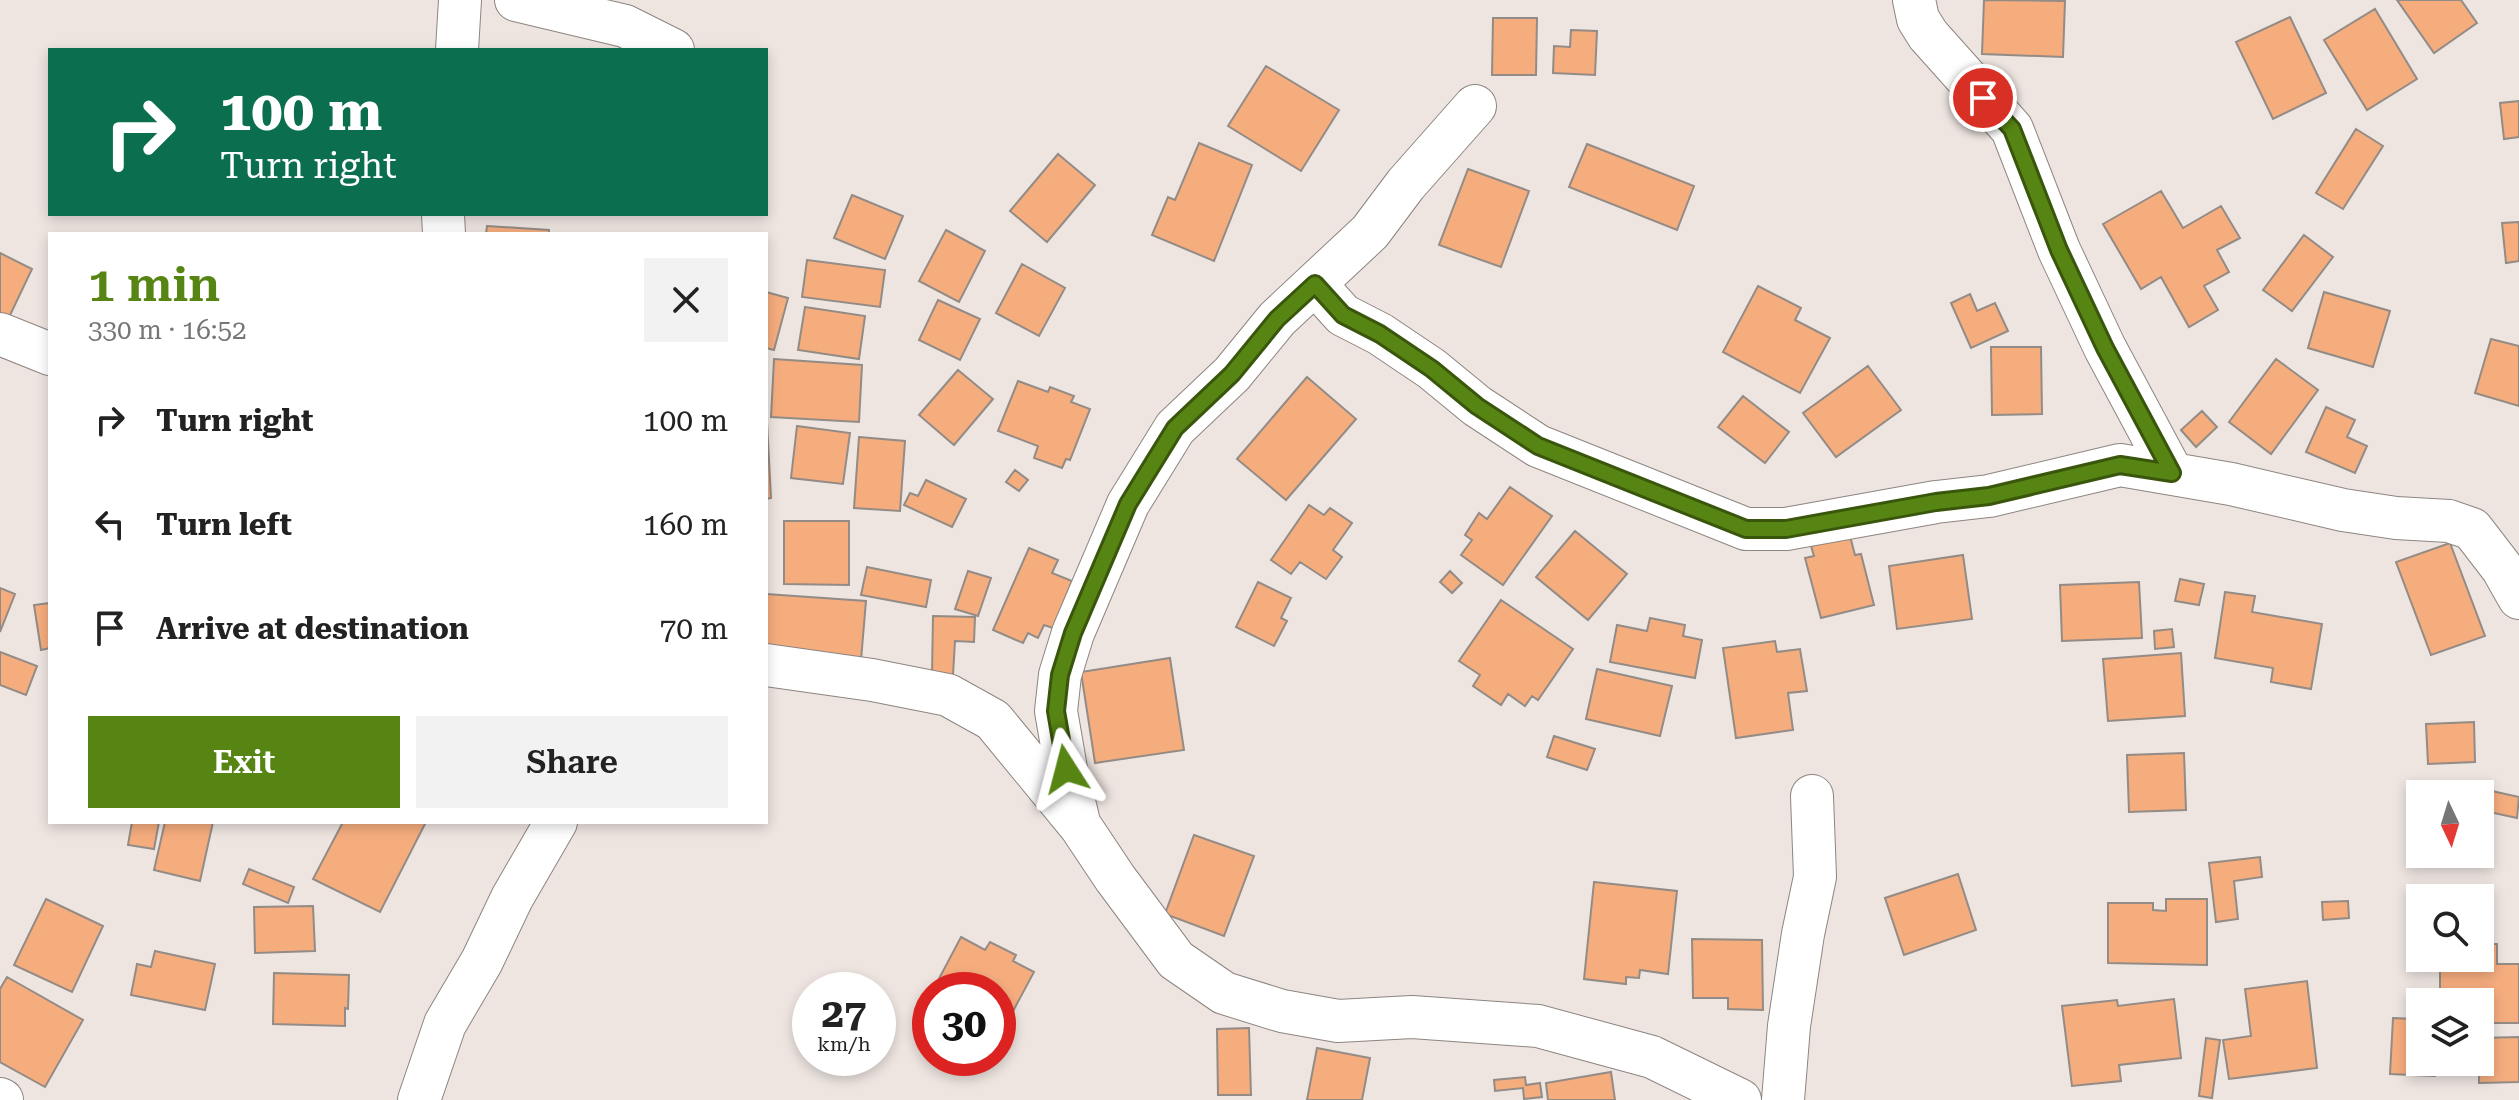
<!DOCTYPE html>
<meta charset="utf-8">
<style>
body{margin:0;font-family:"Roboto Serif",serif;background:#f2f2f2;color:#222;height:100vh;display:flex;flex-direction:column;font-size:30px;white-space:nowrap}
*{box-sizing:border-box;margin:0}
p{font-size:26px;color:#767676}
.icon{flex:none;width:44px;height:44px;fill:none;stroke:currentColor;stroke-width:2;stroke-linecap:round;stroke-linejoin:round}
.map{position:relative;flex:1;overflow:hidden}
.side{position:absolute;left:48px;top:232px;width:720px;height:592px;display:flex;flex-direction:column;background:#fff;border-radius:0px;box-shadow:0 4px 12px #0003}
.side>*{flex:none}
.banner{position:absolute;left:48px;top:48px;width:720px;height:168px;border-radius:0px;box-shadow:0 4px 12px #0003;background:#0b6e4f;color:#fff;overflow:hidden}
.needle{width:52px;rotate:176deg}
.buttons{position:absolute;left:2406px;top:780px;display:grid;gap:16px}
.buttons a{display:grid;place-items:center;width:88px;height:88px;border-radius:0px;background:#fff;box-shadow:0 4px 12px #0003;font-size:40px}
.speed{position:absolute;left:792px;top:972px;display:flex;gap:16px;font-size:40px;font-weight:700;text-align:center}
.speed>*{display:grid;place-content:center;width:104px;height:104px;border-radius:50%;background:#fff;box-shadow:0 4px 12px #0003;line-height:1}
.speed small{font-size:20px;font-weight:400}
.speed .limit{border:12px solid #d22;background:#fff;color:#111}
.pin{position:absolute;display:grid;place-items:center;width:68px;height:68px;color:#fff;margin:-34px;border:4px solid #fff;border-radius:50%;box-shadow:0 2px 8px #0007}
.me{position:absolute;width:88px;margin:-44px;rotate:351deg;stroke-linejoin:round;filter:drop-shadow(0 0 6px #0008)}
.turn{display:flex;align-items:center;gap:28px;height:168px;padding:0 40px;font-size:36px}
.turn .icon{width:104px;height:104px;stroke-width:2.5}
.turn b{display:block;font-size:56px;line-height:68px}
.round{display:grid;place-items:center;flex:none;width:84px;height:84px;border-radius:0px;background:#f2f2f2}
.headline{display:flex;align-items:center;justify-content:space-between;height:136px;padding:0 40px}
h1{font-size:48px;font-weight:600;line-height:60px;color:#578513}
.button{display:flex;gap:16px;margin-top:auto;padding:16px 40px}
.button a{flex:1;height:92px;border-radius:0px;background:#578513;color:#fff;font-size:32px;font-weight:600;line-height:92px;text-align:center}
.button a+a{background:#f2f2f2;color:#222}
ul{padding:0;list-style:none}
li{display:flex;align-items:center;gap:24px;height:104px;padding:0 40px}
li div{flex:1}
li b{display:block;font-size:30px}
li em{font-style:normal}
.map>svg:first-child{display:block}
.building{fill:#f6ad7e;stroke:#938b86;stroke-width:2}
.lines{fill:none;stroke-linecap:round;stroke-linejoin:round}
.street-casing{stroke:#8d8581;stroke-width:44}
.street{stroke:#fff;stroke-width:42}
.route-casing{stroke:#39560c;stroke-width:20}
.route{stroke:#578513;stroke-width:14}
</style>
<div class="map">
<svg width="2519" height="1100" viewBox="0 0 2519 1100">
<rect width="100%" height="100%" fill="#eee5e0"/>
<path class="building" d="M1984 0 2065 1 2063 57 1982 54Z
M2397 0H2461L2477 23 2434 53Z
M2375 9 2417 79 2367 110 2324 40Z
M2290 17 2326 93 2273 119 2236 42Z
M1493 18H1537L1536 75H1492Z
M1571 30 1597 31 1595 75 1553 73 1554 46 1570 47Z
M1266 66 1339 110 1301 171 1228 126Z
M2519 101V137L2504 139 2500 103Z
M2356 129 2383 146 2343 209 2316 193Z
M1199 143 1252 165 1214 261 1152 235 1168 197 1175 200Z
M1587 144 1694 186 1677 230 1569 187Z
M1058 154 1095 185 1047 242 1010 211Z
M1468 169 1529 191 1501 267 1439 245Z
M2161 191 2183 228 2221 206 2240 238 2217 250 2229 272 2204 286 2218 310 2189 327 2161 277 2141 289 2103 224Z
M852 195 903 216 885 259 834 238Z
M2519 222V261L2506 263 2502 223Z
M487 226 549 230V234H486Z
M946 230 985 251 959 302 919 281Z
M2304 235 2333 257 2292 311 2263 290Z
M0 253 32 269 3 330 0 329Z
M807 260 885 270 880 307 802 297Z
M1022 264 1065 288 1039 336 996 313Z
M1758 286 1801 308 1795 320 1830 338 1800 393 1723 352Z
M766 292 788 298 774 350 766 348Z
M2324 292 2390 311 2373 367 2308 348Z
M1970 294 1977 311 1995 303 2008 331 1971 348 1951 303Z
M938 300 980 319 960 360 919 340Z
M805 307 865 316 859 359 798 350Z
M2491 339 2519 346V406L2475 393Z
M1991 347H2041L2042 414 1992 415Z
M774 359 862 365 859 422 771 417Z
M2276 359 2318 390 2271 454 2229 422Z
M1868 366 1901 410 1836 457 1803 413Z
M958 370 993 399 954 445 919 415Z
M1307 377 1356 419 1286 500 1237 459Z
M1018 381 1048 392 1050 387 1074 396 1071 402 1090 409 1070 460 1066 459 1062 468 1034 458 1038 446 998 431Z
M1743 396 1789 432 1765 463 1718 427Z
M2326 407 2355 420 2347 437 2367 446 2355 473 2306 452Z
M2202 411 2217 427 2196 447 2181 430Z
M767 422 771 498 766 499V422Z
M797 426 850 433 843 484 791 478Z
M859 437 905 441 900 511 854 508Z
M1015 470 1028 480 1019 491 1006 482Z
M926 480 966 499 952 527 904 505 910 493 918 496Z
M1510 487 1552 516 1503 585 1461 555 1472 540 1465 535 1479 513 1487 519Z
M1309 505 1324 515 1330 508 1352 523 1333 550 1342 557 1326 579 1300 562 1291 574 1271 560Z
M784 521H849V585L784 584Z
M1575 531 1627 574 1588 620 1536 577Z
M1850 536 1855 555 1861 554 1874 605 1821 618 1805 558 1814 556 1811 546Z
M2450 543 2485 636 2431 655 2396 562Z
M1029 548 1058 560 1052 573 1072 581 1053 628 1044 625 1038 638 1028 633 1023 643 993 630Z
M1963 555 1972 619 1897 629 1889 566Z
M867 567 931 580 926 607 861 595Z
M968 571 991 578 978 616 955 609Z
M1450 571 1462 583 1452 593 1440 582Z
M2180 579 2204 584 2199 605 2175 601Z
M1258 582 1291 598 1281 618 1287 621 1274 646 1236 627Z
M2139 582 2142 638 2062 641 2060 585Z
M0 588 15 594 0 632Z
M2225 592 2255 596 2252 612 2322 624 2311 689 2271 682 2273 668 2215 658Z
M766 594 866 601 860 672 766 664Z
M1501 600 1573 649 1538 700 1532 696 1525 706 1508 694 1501 705 1473 686 1480 675 1459 661Z
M50 603V648L41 650 34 605Z
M933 616 975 617 974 642 955 641 953 675 932 674Z
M1650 618 1685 625 1683 636 1702 640 1695 678 1610 662 1617 625 1647 631Z
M2172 629 2174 647 2155 649 2154 631Z
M1775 641 1777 652 1800 649 1807 691 1788 693 1793 730 1736 738 1723 648Z
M0 652 37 666 26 695 0 685Z
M2181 653 2185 716 2108 721 2103 659Z
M1170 658 1184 750 1095 763 1081 672Z
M1597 669 1672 686 1660 736 1586 719Z
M2474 722 2475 762 2428 764 2426 724Z
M1554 736 1595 749 1587 770 1547 757Z
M2184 753 2186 810 2129 812 2127 755Z
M2474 787 2519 797 2517 818 2480 810V794H2473Z
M132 822H159L154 849 128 845Z
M165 822H213L200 881 154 870Z
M343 822H426L380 912 313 879Z
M1194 835 1254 856 1224 936 1165 914Z
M2260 857 2262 877 2234 881 2238 919 2216 922 2209 863Z
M249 869 294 887 288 903 243 884Z
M1958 874 1976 930 1904 955 1885 898Z
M1594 882 1677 891 1668 974 1640 970 1639 978 1626 977V984L1584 979Z
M46 899 103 926 72 992 14 965Z
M2166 899H2207V965L2108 963V903H2153V910L2166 911Z
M2348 901 2349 918 2323 920 2322 902Z
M313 906 315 951 255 953 254 907Z
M961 937 985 950 990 942 1016 955 1013 961 1034 972 998 1039V990H933Z
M1692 939 1762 940 1763 1010 1728 1009V998H1693Z
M2480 944H2497V964H2519V1023H2480V1002H2440V958H2480Z
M155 951 215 964 205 1010 131 995 137 964 151 967Z
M274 973 349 975 348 1009 345 1008V1026L273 1024Z
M7 977 83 1020 45 1087 0 1062V989Z
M2307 981 2317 1068 2229 1079 2223 1040 2251 1036 2245 989Z
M930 996V1022L919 1016Z
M2174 999 2181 1058 2119 1065 2121 1081 2072 1086 2062 1006 2117 1000 2118 1006Z
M2393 1018 2414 1019 2412 1044 2420 1045V1062H2436L2435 1076 2390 1074Z
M1249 1028 1251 1095H1218L1217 1029Z
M2519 1037V1082L2479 1083 2480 1038Z
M2206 1038 2220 1040 2212 1098 2199 1096Z
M1317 1048 1370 1058 1362 1100H1307Z
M1611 1072 1615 1100H1548L1546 1083Z
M1525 1077 1526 1085 1540 1083 1542 1097 1524 1099 1523 1088 1495 1091 1494 1080Z"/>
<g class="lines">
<g class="street-casing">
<path id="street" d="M516 0 625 26 673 50
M1914 0 1918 19 1928 35 2012 129 2059 250 2105 348 2172 473
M457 50 460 0
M443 214 444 234
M1315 284 1343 315 1380 334 1432 369 1477 406 1538 446 1746 529H1786L1936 502 1989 496 2120 465 2231 484 2343 510 2396 518 2449 521 2472 529 2502 568 2519 598
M0 334 50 354
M766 665 872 680 948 695 993 720 1081 827 1115 878 1176 960 1224 993 1282 1011 1338 1021 1412 1017 1538 1026 1652 1057 1740 1100
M1078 818 1066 769 1056 711 1060 675 1073 633 1128 504 1175 428 1232 374 1277 319 1370 232 1406 184 1475 106
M0 1099 2 1100
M419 1100 445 1024 482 961 512 898 556 822
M1783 1100 1789 1026 1803 934 1815 877 1812 796"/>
</g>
<use href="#street" class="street"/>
</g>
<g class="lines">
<g class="route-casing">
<path id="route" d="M1066 769 1056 711 1060 675 1073 633 1128 504 1175 428 1232 374 1277 319 1315 284 1343 315 1380 334 1432 369 1477 406 1538 446 1746 529H1786L1936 502 1989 496 2120 465 2172 473 2105 348 2059 250 2012 129 1983 98"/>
</g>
<use href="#route" class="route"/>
</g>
</svg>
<div class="buttons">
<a><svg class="needle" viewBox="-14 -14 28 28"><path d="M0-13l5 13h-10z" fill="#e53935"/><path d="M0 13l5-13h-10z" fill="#767676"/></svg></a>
<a><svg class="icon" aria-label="search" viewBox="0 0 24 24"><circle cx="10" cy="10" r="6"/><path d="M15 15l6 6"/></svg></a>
<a><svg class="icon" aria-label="layers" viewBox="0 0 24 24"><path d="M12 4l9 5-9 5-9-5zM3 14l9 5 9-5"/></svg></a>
</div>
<div class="speed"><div>27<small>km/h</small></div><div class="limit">30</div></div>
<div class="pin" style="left:1983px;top:98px;background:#d93025"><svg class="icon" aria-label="arrive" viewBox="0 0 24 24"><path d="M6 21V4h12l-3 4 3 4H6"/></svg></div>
<svg class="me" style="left:1066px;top:769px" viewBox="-20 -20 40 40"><path d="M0-17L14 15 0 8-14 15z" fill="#578513" stroke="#fff" stroke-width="4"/></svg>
<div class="banner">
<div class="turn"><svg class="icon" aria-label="right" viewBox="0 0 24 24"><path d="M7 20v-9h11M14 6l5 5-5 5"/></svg><div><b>100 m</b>Turn right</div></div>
</div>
<section class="side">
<div class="headline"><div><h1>1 min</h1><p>330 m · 16:52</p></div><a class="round"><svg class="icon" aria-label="close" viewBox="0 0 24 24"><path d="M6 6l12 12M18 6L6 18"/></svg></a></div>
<ul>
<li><svg class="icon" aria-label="right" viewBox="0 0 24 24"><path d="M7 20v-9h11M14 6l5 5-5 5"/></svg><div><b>Turn right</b></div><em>100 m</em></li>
<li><svg class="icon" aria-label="left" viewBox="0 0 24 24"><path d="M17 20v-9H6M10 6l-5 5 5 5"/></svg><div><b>Turn left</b></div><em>160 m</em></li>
<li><svg class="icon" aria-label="arrive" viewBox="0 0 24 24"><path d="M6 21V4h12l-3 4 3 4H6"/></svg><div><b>Arrive at destination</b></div><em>70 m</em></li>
</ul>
<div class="button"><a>Exit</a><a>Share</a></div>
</section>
</div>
